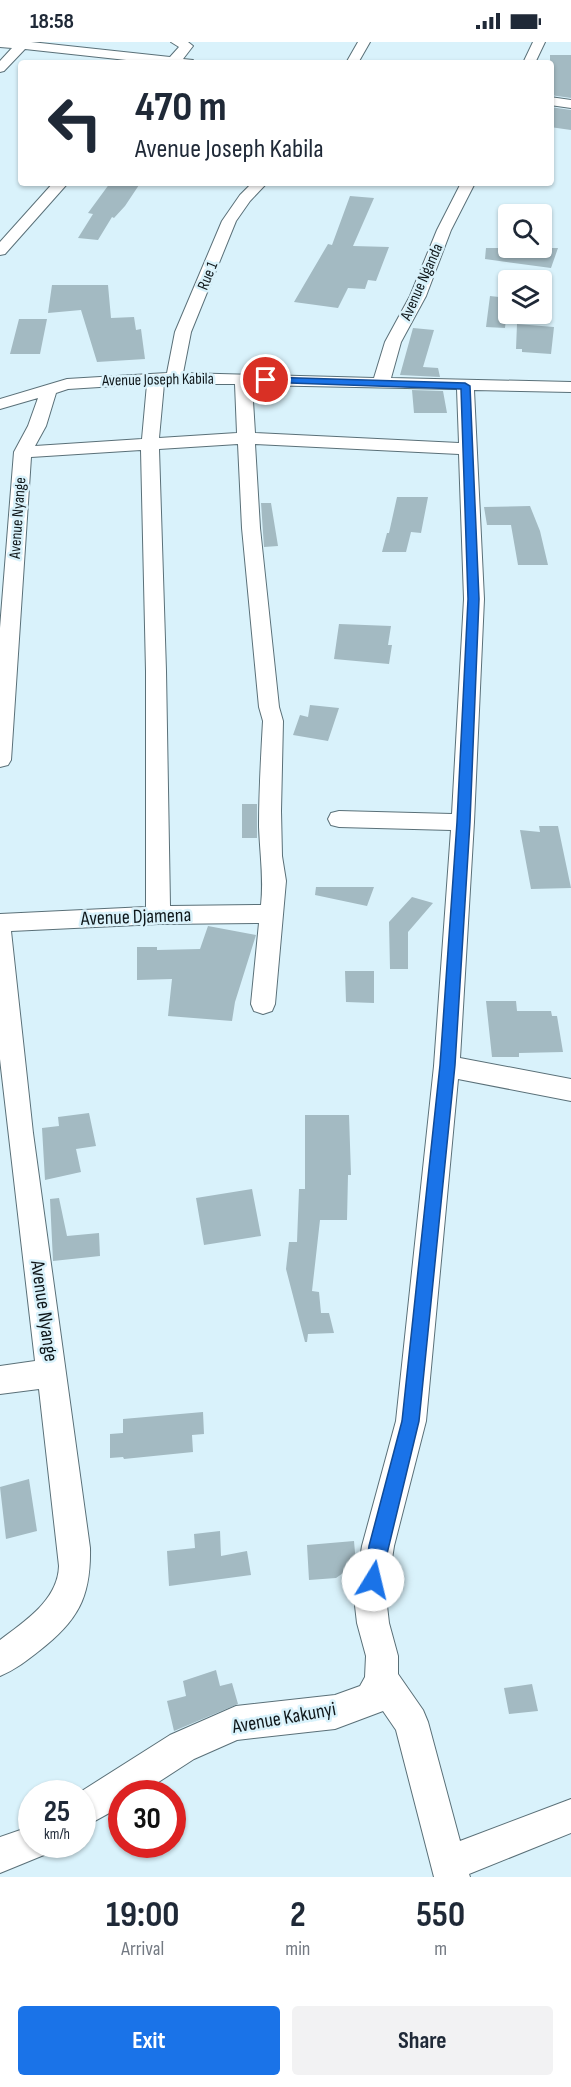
<!DOCTYPE html>
<style>
body{margin:0;font-family:"Sofia Sans Condensed",sans-serif;background:#f2f2f3;color:#1f2937;height:100vh;display:flex;flex-direction:column;font-size:22px;white-space:nowrap}
*{box-sizing:border-box;margin:0}
p{font-size:20px;color:#747a83}
.icon{flex:none;width:33px;height:33px;fill:none;stroke:currentColor;stroke-width:2;stroke-linecap:round;stroke-linejoin:round}
.map{position:relative;height:1835px;overflow:hidden}
.panel{display:flex;flex-direction:column;background:#fff;flex:1}
.panel>*{flex:none}
.banner{position:absolute;left:18px;top:18px;width:536px;height:126px;border-radius:6px;box-shadow:0 2px 4px #0004;background:#fff;color:#1f2937;overflow:hidden}
.fabs{position:absolute;left:498px;top:162px;display:grid;gap:12px}
.fabs a{display:grid;place-items:center;width:54px;height:54px;border-radius:6px;background:#fff;box-shadow:0 2px 4px #0004;font-size:30px}
.speed{position:absolute;left:18px;top:1738px;display:flex;gap:12px;font-size:30px;font-weight:700;text-align:center}
.speed>*{display:grid;place-content:center;width:78px;height:78px;border-radius:50%;background:#fff;box-shadow:0 2px 4px #0004;line-height:1}
.speed small{font-size:15px;font-weight:400}
.speed .limit{border:9px solid #d22;background:#fff;color:#111}
.pin{position:absolute;display:grid;place-items:center;width:51px;height:51px;color:#fff;margin:-26px;border:3px solid #fff;border-radius:50%;box-shadow:0 2px 6px #0007}
.me{position:absolute;width:66px;margin:-33px;rotate:9deg;stroke-linejoin:round;filter:drop-shadow(0 0 4px #0008)}
.turn{display:flex;align-items:center;gap:21px;height:126px;padding:0 18px;font-size:27px}
.turn .icon{width:78px;height:78px;stroke-width:2.5}
.turn b{display:block;font-size:42px;line-height:51px}
.eta{display:flex;justify-content:space-evenly;align-items:center;height:102px;text-align:center}
.eta b{font-size:36px;font-weight:700;line-height:42px}
.action{display:flex;gap:12px;margin-top:auto;padding:12px 18px}
.action a{flex:1;height:69px;border-radius:6px;background:#1a73e8;color:#fff;font-size:24px;font-weight:700;line-height:69px;text-align:center}
.action a+a{background:#f2f2f3;color:#1f2937}
.status{display:flex;justify-content:space-between;align-items:center;height:42px;padding:0 30px;background:#fff;direction:ltr}
.status svg{height:16px;fill:currentColor}
.map>svg:first-child{display:block}
.building{fill:#a3bac2}
.lines{fill:none;stroke-linecap:round;stroke-linejoin:round}
.minor-casing{stroke:#5a7078;stroke-width:2}
.minor{fill:#fff;fill-rule:evenodd}
.route{fill:#1a73e8;stroke:#114b97;stroke-width:1.5}
.labels{text-anchor:middle;dominant-baseline:central;stroke-width:5;stroke-linejoin:round;paint-order:stroke}
.far-street-label{font-size:16px;fill:#10181b;stroke:#d9f2fb}
.street-label{font-size:20px;fill:#10181b;stroke:#d9f2fb}
</style>
<div class="status"><b>18:58</b><svg viewBox="0 0 49 12"><path d="M0 12V9h3v3zM5 12V6h3v6zM10 12V3h3v9zM15 12V0h3v12zM26 1h20v11H26zM47 4h2v5h-2z"/></svg></div>
<div class="map">
<svg width="571" height="1835" viewBox="0 0 571 1835">
<rect width="100%" height="100%" fill="#d9f2fb"/>
<path class="building" d="M550 13H571V56L550 53Z
M550 65 571 68V88L550 85Z
M110 141 139 143 125 164 114 176 112 175 98 198 78 196 93 172 88 171Z
M350 154 374 156 353 204 389 205 376 239 368 238 365 247 348 246 338 266 294 260 328 202 332 203Z
M486 206H558L551 226 485 217Z
M52 243H108L111 276 134 275 136 288 141 287 145 317 97 320 81 268 48 271Z
M490 254 508 256 505 286 486 285Z
M19 277H47L40 312H10Z
M517 282 554 285 551 312 522 310V307H516Z
M413 286 434 288 423 325 438 326 440 335 400 333Z
M412 348 443 349 447 371H414Z
M397 455H428L421 491 411 490 406 510H382L387 491H389Z
M261 461H271L278 504 264 505Z
M530 464 540 489 548 523H518L511 483H487L484 465Z
M339 582 391 584 388 603H392L389 622 334 617Z
M310 663 339 666 328 699 293 693 300 673 308 675Z
M242 762H257V796H242Z
M539 784H558L571 846 531 847 520 788 540 790Z
M316 845H374L367 864 315 853Z
M412 855 433 861 408 890V927H390L389 880Z
M208 884 256 893 235 960 232 979 168 974 172 937 137 938V905H157V908L200 907Z
M345 929H374V961L346 960Z
M486 959H516L517 969H551L552 974H557L563 1010 519 1011V1015H492Z
M89 1071 96 1104 76 1107 81 1130 45 1138 42 1086 59 1084 58 1075Z
M305 1073H349L351 1133H348L347 1178H320L312 1249 319 1250 321 1271H329L334 1291 308 1292 307 1300H305L286 1227 289 1200H297L299 1147H305Z
M252 1147 261 1194 204 1203 196 1156Z
M59 1156 67 1194 99 1191 100 1214 53 1219 50 1157Z
M203 1370 204 1392 192 1393 193 1410 124 1417 123 1415 110 1416V1392L123 1391V1377Z
M29 1437 37 1489 6 1497 0 1445Z
M220 1489 221 1514 247 1509 251 1533 169 1544 167 1509 195 1506 194 1492Z
M354 1499 356 1522 336 1536 309 1538 307 1503Z
M216 1628 220 1644 232 1641 238 1662 174 1689 167 1659 186 1654 183 1639Z
M532 1642 538 1669 509 1672 504 1646Z"/>
<g class="lines">
<g class="minor-casing">
<path id="minor" d="M0 0H31L170 15 179 5 171 0H188L193 4 183 17 193 18 195 21H154L25 7 4 29 0 30V19L12 6 0 5Z
M358 0H370L358 21H346Z
M533 0H545L535 21H523Z
M550 55 571 58V66L550 63Z
M53 141H68L5 212 0 213V200Z
M252 141H267L250 159 236 179 191 290 183 331 374 336 385 300 410 254 437 188 461 141H475L451 188 426 254 401 300 391 336 571 340V350L474 348 484 557 474 780 460 1016 571 1037V1059L458 1037 426 1379 394 1504 386 1555 389 1581 398 1614V1632L423 1668 428 1680 460 1799 571 1757V1791L469 1832 470 1835H434L396 1688 383 1669 335 1687 237 1698 194 1717 140 1752H122V1764L82 1786V1752H77L170 1693 236 1664 335 1653 360 1644 365 1635 366 1614 357 1581 354 1555 362 1504 396 1379 434 1024 451 788 339 785 331 783 328 777 331 771 339 769 452 772 464 557 459 412 255 402 260 486 279 665 283 679 281 769 282 814 286 839 275 962 272 969 263 972 254 969 251 962 259 881 158 882 11 889 33 1091 90 1506C91 1555 78 1579 39 1609 26 1619 15 1628 0 1634V1598C25 1579 58 1558 59 1524L39 1347 0 1352V1324L35 1319 0 1017V872L146 865V629L141 408 31 415 11 718 8 723 0 725V586L14 410 28 384 38 356 0 367V357L67 337 167 331 175 290 222 179 240 153ZM147 342 142 397 35 404 46 384 56 351 68 347ZM164 342H235L237 391 159 396ZM252 343 457 347 459 401 255 391ZM238 402 242 486 259 665 263 679C261 714 259 750 259 785 260 812 264 837 261 863L170 864 166 629 159 407Z
M32 1784V1803H49L44 1813 0 1831V1795Z"/>
</g>
<use href="#minor" class="minor"/>
</g>
<path class="route" d="M266 335 465 341 470 344 479 557 470 780 455 1023 419 1379 379 1545 373 1547 366 1545 364 1538 369 1504 402 1379 440 1023 457 780 468 557 461 347 262 340 261 338Z"/>
<g class="labels">
<g class="far-street-label">
<text transform="translate(208 234) rotate(-68)">Rue 1</text>
<text transform="translate(422 240) rotate(-66)">Avenue Nganda</text>
<text transform="translate(158 338) rotate(-1)">Avenue Joseph Kabila</text>
<text transform="translate(18 476) rotate(-86)">Avenue Nyange</text>
</g>
<g class="street-label">
<text transform="translate(136 875) rotate(-2)">Avenue Djamena</text>
<text transform="translate(44 1269) rotate(82)">Avenue Nyange</text>
<text transform="translate(284 1676) rotate(-10)">Avenue Kakunyi</text>
</g>
</g>
</svg>
<div class="fabs">
<a><svg class="icon" aria-label="search" viewBox="0 0 24 24"><circle cx="10" cy="10" r="6"/><path d="M15 15l6 6"/></svg></a>
<a><svg class="icon" aria-label="layers" viewBox="0 0 24 24"><path d="M12 4l9 5-9 5-9-5zM3 14l9 5 9-5"/></svg></a>
</div>
<div class="speed"><div>25<small>km/h</small></div><div class="limit">30</div></div>
<div class="pin" style="left:266px;top:338px;background:#d93025"><svg class="icon" aria-label="arrive" viewBox="0 0 24 24"><path d="M6 21V4h12l-3 4 3 4H6"/></svg></div>
<svg class="me" style="left:373px;top:1538px" viewBox="-20 -20 40 40"><circle r="19" fill="#fff"/><path d="M0-13L10 11 0 6-10 11z" fill="#1a73e8"/></svg>
<div class="banner">
<div class="turn"><svg class="icon" aria-label="left" viewBox="0 0 24 24"><path d="M17 20v-9H6M10 6l-5 5 5 5"/></svg><div><b>470 m</b>Avenue Joseph Kabila</div></div>
</div>
</div>
<section class="panel">
<div class="eta">
<div><b>19:00</b><p>Arrival</p></div>
<div><b>2</b><p>min</p></div>
<div><b>550</b><p>m</p></div>
</div>
<div class="action"><a>Exit</a><a>Share</a></div>
</section>
